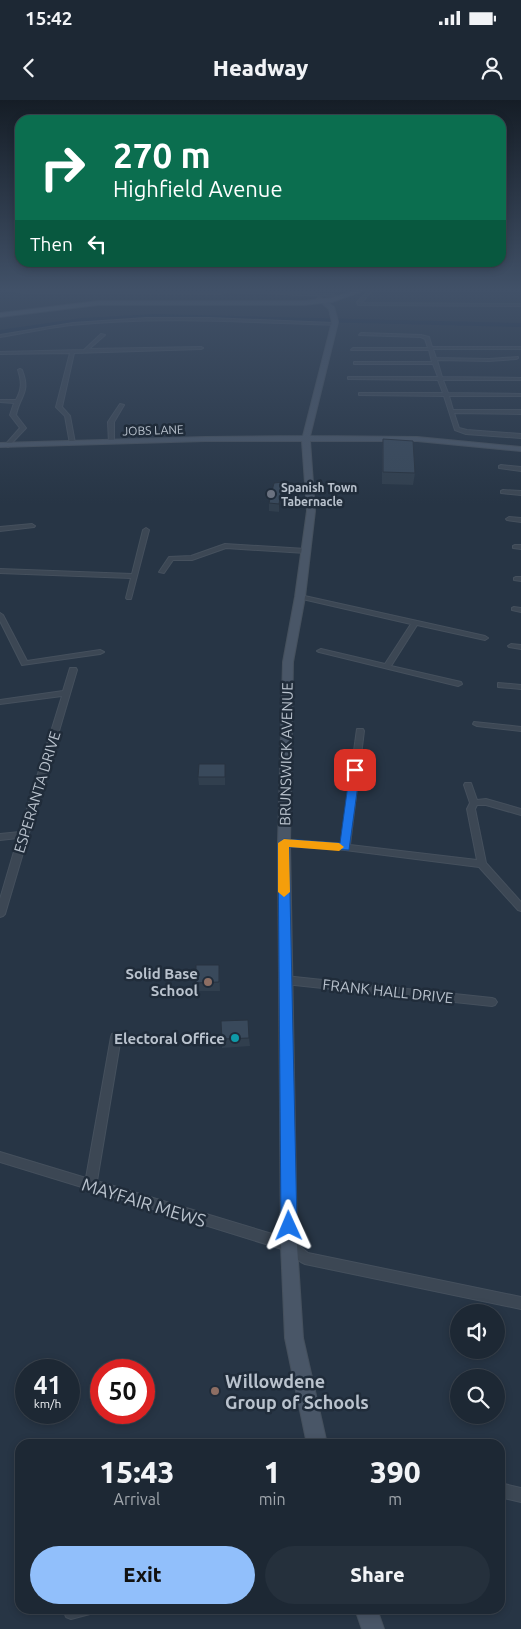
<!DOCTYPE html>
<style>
body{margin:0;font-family:Ubuntu,sans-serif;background:#25303c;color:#f1f3f6;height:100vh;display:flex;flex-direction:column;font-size:19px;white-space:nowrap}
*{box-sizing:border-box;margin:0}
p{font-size:16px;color:#a0a6ac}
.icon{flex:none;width:28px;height:28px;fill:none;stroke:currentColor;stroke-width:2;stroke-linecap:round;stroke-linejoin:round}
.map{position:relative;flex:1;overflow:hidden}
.sheet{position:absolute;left:15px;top:1339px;width:490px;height:175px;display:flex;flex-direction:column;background:#1d2834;border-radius:15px;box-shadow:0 2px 8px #0003,0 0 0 1px #3b444f}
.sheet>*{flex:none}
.hud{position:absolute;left:15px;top:15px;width:491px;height:152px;border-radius:15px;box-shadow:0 2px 8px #0003,0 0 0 1px #3b444f;background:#0b6e4f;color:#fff;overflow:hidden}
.buttons{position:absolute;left:450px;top:1204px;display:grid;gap:10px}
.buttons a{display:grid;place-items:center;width:55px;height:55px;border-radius:50%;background:#1d2834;box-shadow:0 2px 8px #0003,0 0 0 1px #3b444f;font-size:25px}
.speed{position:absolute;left:15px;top:1259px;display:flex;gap:10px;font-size:25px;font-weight:700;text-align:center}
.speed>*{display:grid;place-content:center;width:65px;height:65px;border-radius:50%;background:#1d2834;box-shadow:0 2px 8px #0003,0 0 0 1px #3b444f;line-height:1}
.speed small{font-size:12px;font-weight:400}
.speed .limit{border:8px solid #d22;background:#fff;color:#111}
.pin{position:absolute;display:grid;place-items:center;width:42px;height:42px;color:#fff;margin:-21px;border-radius:10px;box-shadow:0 2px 8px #0006}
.me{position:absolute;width:55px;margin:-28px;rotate:359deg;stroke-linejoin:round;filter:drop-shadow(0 0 4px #0008)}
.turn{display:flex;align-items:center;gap:18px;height:105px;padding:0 15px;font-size:22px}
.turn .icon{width:65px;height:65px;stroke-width:2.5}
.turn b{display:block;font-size:35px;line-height:42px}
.then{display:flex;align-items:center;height:48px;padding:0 15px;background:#0003;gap:10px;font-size:19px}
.eta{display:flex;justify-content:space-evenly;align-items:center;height:85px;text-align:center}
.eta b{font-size:30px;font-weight:800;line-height:35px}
.primary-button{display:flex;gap:10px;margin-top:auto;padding:10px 15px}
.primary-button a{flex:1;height:58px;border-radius:30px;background:#91bffb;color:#111;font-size:20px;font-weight:800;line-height:58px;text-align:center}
.primary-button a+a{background:#25303c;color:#f1f3f6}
.status{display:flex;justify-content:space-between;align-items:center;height:35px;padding:0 25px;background:#1d2834;direction:ltr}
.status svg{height:14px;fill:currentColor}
header{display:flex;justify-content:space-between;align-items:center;height:65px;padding:0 15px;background:#1d2834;font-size:22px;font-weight:800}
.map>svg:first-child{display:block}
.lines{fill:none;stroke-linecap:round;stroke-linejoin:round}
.canal{fill:#192c44;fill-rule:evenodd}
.street-casing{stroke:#45505d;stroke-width:2}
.secondary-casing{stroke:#45505d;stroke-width:2}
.primary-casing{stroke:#45505d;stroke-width:2}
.street{fill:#3c4754;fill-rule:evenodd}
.secondary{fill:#495667;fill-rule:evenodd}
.primary{fill:#5a6674;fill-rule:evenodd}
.wall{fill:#313f4e}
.shaded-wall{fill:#283340}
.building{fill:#39495b;stroke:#283340}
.route{fill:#1a73e8;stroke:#114b97}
.slow{fill:#f59e0b}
.worship-dot{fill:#6b7280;stroke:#202c3a;stroke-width:2}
.education-dot{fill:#8d6e63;stroke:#202c3a;stroke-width:2}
.culture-dot{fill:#0f9aa8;stroke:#202c3a;stroke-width:2}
.labels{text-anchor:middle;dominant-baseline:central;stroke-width:5;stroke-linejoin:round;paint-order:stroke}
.far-street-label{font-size:12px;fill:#b9c2cd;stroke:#202c3a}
.far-poi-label{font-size:12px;font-weight:bold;fill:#b9c2cd;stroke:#202c3a;text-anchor:start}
.street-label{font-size:15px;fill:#b9c2cd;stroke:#202c3a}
.poi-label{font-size:15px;font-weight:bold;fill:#b9c2cd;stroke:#202c3a;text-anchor:end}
.near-street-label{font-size:18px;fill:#b9c2cd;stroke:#202c3a}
.near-poi-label{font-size:18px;font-weight:bold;fill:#b9c2cd;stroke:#202c3a;text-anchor:start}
</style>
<div class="status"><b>15:42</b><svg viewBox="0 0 49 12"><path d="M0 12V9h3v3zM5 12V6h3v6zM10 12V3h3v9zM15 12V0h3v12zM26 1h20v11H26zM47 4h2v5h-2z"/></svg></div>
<header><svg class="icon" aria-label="back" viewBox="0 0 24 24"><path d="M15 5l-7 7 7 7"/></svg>Headway<svg class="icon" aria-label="person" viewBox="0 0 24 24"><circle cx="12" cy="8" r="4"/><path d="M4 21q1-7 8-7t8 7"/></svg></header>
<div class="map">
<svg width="521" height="1529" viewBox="0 0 521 1529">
<rect width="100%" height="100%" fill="#273545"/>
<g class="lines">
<path class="canal" d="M155 214 521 223V227L155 218 82 222 0 234V230L82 218Z"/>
<g class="street-casing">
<path id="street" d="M7 190 220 192 222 190H226L333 194 335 195 333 196 224 192 221 194 25 193Z
M369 190H373L361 203 521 204V206L358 205 357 202Z
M146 218H209L334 223 336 224 334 225C247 222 159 216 71 225 47 228 24 233 0 237V235L73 223Z
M361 233 421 235 429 237 432 247H521V249H433L436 258 489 259 518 257V258L516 259 489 261 437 260 442 277 521 278V280H443L448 293 521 294V296H449L453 310H521V314L454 313 459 328 467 330 521 334V338L466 334 455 330 444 296 359 295V293H443L438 280 348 279V277H438L433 264H354V262H432L429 250H351L353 248H428L425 239 421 237 359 235Z
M101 234 105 235 89 249 201 247 203 248 201 249 74 253 62 307 70 316 75 343 70 344 65 316 56 307 70 253 0 254V252L84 250Z
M20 269 22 270C31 293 20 295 16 315L26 328 8 347 5 345 20 328 10 315 14 303 0 302V300H16C22 289 22 282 18 270Z
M120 304 124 305 114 322V342L109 343 108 322Z
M501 365 521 367V371L499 368V366Z
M503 390 521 391V395L501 393V391Z
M509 417 521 418V422L507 420 506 419Z
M32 424 35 426 34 427 0 431V427Z
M146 428 149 430 131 499H127L126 498 131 478 0 473V469L132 474 143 430Z
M225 444 306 449 309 451 306 453 226 448 192 460H173L164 473 159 472 169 457 191 456Z
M515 445H521V449L513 448V446Z
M516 477H521V481L514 480V478Z
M300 495 485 536 488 538 485 540 417 525 391 566 461 582 462 584 458 586 319 552 317 551 321 549 385 564 411 524 298 498V496Z
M514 507 521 508V512L512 510V508Z
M0 513 3 515 27 561 100 550 104 552 100 554 22 565 0 521Z
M511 544 521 545V549L509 547 508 546Z
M70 568H76L77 570 5 814 3 816 0 817V799L18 738 0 740V734L20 732 62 596 0 604V600L63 591Z
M498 583 521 585V589L498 587Z
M474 622 521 627V631L477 626 473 624Z
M357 629H363L364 631 350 745 477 760 467 709 470 703 464 685 465 683H471L477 700 486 699 521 709V715L486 705H477L475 709 486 763 521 802V811L518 810 479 767 345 750 281 745 280 743 281 741 284 740 341 744Z
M285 876 492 898 495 899 497 902 495 905 492 906 285 884 282 883 280 880 282 877Z
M116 933 120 934 121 937 97 1081 289 1139 293 1141 308 1153 521 1197V1209L305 1164 301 1162 285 1150 92 1090 90 1091 85 1088 0 1062V1052L86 1078 111 937 112 934Z
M500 1383 521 1388V1402L500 1397Z
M65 1509H92L90 1514 71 1519 66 1517 64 1512Z"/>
</g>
<g class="secondary-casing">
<path id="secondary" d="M319 196 334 207 338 222 310 336 417 337 521 347V351L417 341H310L315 411 305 497 293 562 290 743 297 1145 303 1238 327 1344H307L285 1238 281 1145 278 743 283 562 295 497 307 411 302 341H205L0 347V343L205 337 303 336 332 222 329 209 317 199Z
M355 1509H377L384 1529H362Z"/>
</g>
<g class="primary-casing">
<path id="primary" d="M357 190H366L332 202 304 205H98L0 217V213L98 201H304L331 198Z"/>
</g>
<use href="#street" class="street"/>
<use href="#secondary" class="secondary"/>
<use href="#primary" class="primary"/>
</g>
<path class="wall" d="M383 339 415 373 413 385 382 384V351Z
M283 382V390L279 412 269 411V403Z
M225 664V685H199L198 677Z
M219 865 220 891H196V883Z
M221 921 249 938 250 946 222 948Z"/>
<path class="shaded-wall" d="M283 382V390L279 412V404Z"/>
<path class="building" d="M383 339 413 341 415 373 383 372Z
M283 382 279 404 269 403 274 383Z
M199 664H225V677H198Z
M196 865H219V882L196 883Z
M248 920 249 938 222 939 221 921Z"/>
<linearGradient id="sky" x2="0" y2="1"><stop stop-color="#151d26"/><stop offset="0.47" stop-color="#415168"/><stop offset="1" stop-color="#415168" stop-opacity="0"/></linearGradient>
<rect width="521" height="404" fill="url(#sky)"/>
<path class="route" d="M355 666 360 670 349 750 289 747 297 1126 294 1131 289 1133 284 1131 281 1126 278 743 284 739 340 743 350 670Z"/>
<path class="slow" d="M284 739 339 743 344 747 339 751 289 747 290 792 284 797 278 792V743Z"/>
<circle class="worship-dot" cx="271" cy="394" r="5"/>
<g class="education-dot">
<circle cx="208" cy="882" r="5"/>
<circle cx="215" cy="1291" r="5"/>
</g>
<circle class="culture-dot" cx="235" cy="938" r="5"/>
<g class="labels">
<g class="far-street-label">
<text transform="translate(153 330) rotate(-2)">JOBS LANE</text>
</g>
<g class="far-poi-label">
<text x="281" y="387">Spanish Town<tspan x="281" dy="14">Tabernacle</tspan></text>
</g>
<g class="street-label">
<text transform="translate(286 654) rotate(-89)">BRUNSWICK AVENUE</text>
<text transform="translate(37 692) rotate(-73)">ESPERANTA DRIVE</text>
<text transform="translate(388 891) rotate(6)">FRANK HALL DRIVE</text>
</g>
<g class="poi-label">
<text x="198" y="873">Solid Base<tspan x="198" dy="17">School</tspan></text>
<text x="225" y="938">Electoral Office</text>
</g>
<g class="near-street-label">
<text transform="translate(144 1102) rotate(17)">MAYFAIR MEWS</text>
</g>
<g class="near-poi-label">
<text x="225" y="1281">Willowdene<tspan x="225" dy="21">Group of Schools</tspan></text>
</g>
</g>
</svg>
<div class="buttons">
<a><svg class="icon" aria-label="sound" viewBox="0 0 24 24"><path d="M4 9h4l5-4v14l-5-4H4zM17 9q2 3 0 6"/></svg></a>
<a><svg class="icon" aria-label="search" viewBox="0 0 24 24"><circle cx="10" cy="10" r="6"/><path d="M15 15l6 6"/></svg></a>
</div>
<div class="speed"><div>41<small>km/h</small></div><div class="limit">50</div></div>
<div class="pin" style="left:355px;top:670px;background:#d93025"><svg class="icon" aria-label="arrive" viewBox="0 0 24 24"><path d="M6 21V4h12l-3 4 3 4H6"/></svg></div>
<svg class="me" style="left:289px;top:1126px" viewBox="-20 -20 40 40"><path d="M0-17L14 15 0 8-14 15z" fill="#1a73e8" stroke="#fff" stroke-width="4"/></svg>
<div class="hud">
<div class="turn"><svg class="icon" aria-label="right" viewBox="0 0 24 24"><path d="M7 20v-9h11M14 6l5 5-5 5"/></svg><div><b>270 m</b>Highfield Avenue</div></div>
<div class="then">Then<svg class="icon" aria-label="left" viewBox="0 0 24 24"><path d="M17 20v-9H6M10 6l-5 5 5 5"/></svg></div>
</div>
<section class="sheet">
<div class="eta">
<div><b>15:43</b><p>Arrival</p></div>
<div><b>1</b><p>min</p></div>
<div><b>390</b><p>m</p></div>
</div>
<div class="primary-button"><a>Exit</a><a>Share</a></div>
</section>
</div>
